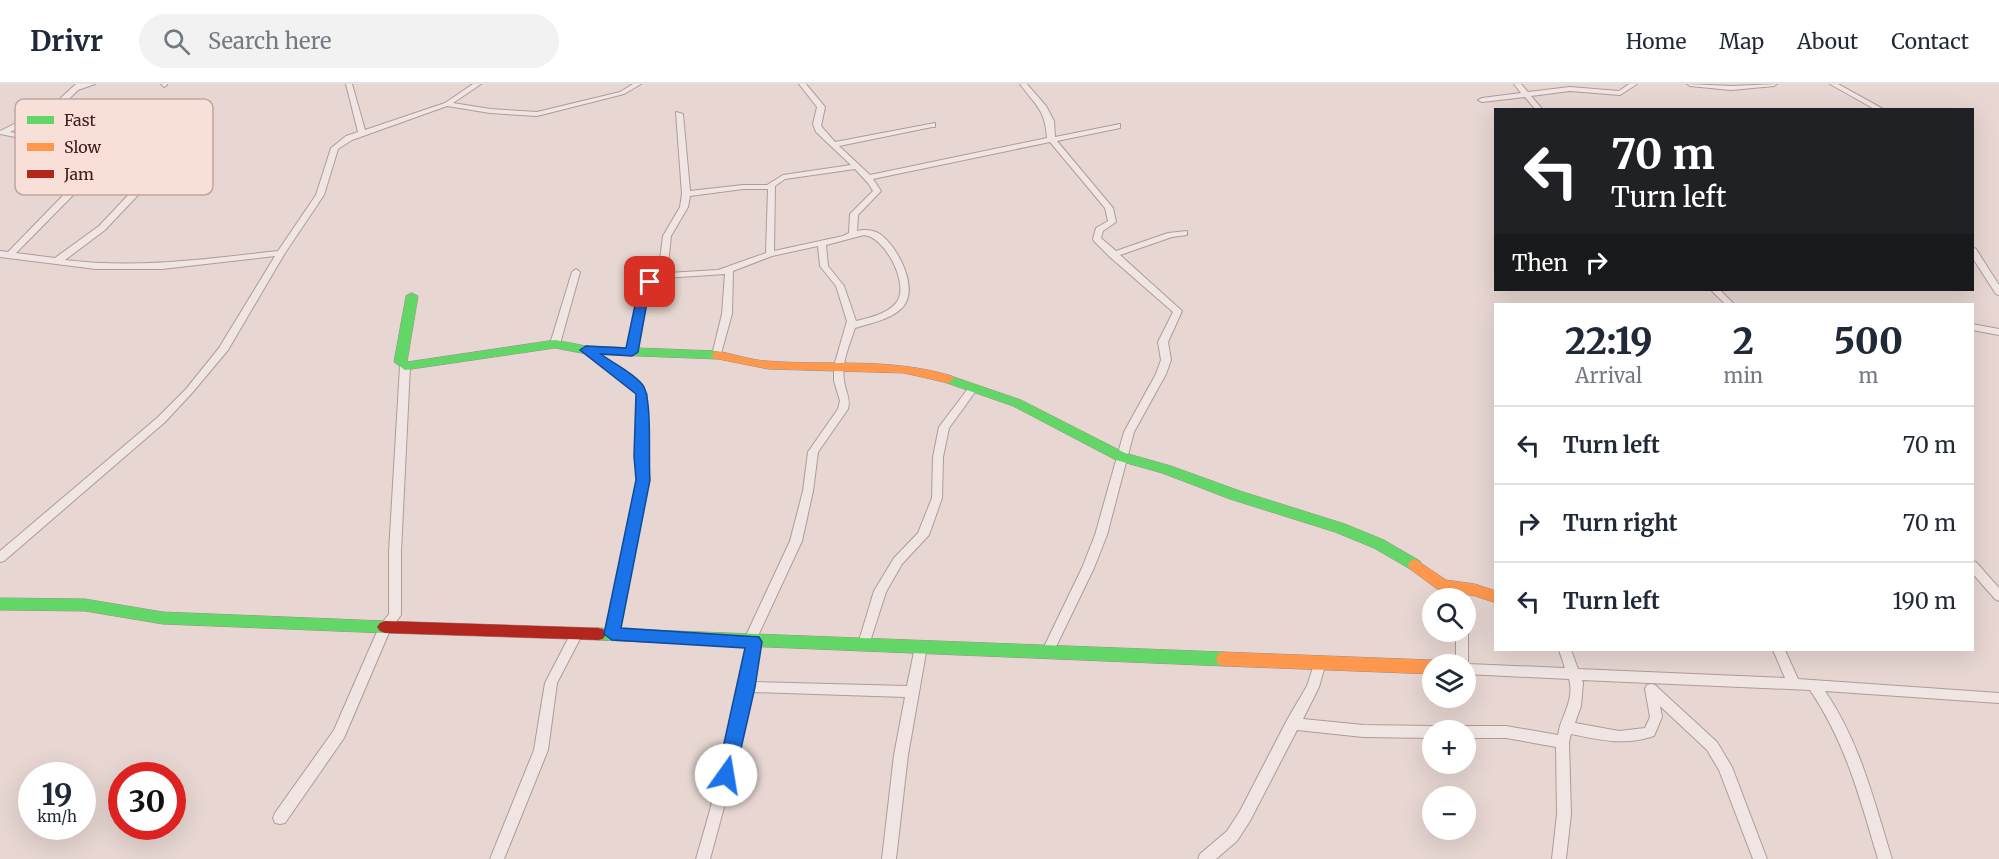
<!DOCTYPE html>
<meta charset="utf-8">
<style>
body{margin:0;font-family:Merriweather,serif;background:#f2f2f3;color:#1f2937;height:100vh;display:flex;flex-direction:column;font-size:22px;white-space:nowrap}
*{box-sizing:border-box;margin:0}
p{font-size:20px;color:#747a83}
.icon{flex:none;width:33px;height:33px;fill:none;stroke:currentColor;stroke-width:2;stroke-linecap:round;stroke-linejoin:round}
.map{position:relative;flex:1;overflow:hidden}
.sheet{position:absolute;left:1494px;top:219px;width:480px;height:348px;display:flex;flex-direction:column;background:#fff;border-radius:0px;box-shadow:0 6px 24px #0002}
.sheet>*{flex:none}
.hud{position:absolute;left:1494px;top:24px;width:480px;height:183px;border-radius:0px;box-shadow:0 6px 24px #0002;background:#202124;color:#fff;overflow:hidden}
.controls{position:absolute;left:1422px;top:504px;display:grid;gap:12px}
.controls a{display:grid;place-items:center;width:54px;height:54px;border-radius:50%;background:#fff;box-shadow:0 6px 24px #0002;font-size:30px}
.speed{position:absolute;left:18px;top:678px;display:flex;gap:12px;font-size:30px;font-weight:700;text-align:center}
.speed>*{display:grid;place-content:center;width:78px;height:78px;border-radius:50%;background:#fff;box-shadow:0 6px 24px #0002;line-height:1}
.speed small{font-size:15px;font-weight:400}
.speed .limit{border:9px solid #d22;background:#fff;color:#111}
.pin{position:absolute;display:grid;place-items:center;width:51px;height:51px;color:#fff;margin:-26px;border-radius:12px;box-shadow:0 3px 9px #0006}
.me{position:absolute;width:66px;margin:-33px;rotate:13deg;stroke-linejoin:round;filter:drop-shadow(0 0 4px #0008)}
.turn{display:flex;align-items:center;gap:21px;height:126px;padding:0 18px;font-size:27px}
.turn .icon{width:78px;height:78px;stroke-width:2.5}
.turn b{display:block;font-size:42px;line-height:51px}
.then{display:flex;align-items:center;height:57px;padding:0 18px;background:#0003;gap:12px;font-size:22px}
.eta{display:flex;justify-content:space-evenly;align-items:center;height:102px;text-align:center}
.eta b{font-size:36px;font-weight:800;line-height:42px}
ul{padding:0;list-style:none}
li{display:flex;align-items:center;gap:18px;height:78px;padding:0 18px;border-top:2px solid #e0e1e3}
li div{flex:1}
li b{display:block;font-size:22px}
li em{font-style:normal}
header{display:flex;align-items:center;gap:36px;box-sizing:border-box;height:84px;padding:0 30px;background:#fff;border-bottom:2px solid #e0e1e3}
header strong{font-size:28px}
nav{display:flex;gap:33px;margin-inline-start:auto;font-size:21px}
.search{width:420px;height:54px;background:#f2f2f3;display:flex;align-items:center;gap:15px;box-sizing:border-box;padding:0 21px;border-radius:33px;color:#747a83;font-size:22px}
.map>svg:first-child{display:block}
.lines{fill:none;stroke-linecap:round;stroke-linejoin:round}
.street-casing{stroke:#ad9c99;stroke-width:2}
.fast-casing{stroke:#9c8c89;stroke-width:1}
.slow-casing{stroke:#9c8c89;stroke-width:1}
.jam-casing{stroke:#9c8c89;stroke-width:1}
.street{fill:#f0e5e2;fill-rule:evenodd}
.fast{fill:#63d668;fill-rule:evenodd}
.slow{fill:#ff974d;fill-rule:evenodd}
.jam{fill:#b3261e;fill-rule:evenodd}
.route{fill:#1a73e8;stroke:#114b97;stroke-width:1.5}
.key{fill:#f8dfd7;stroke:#c0a6a0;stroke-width:1.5}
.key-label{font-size:16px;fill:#3e201f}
</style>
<header>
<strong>Drivr</strong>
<div class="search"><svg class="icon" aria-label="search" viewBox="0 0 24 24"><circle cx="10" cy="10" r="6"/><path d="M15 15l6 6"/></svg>Search here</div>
<nav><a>Home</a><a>Map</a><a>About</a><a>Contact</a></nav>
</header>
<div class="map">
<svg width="1999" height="775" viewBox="0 0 1999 775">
<rect width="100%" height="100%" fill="#e7d6d1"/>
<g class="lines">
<g class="street-casing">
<path id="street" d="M76 0H95L78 6 59 25 10 48 82 62 178 38 203 35 207 37 205 53 190 79 184 84 155 93 105 146 65 176C138 185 206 175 278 167L316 111 331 64 346 52 358 48 346 0H352L365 46 445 19 473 0H481L453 19 490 25 537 28 620 8 633 0H641L624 10 537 32 490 29 447 22 352 56 338 65 324 111 285 169 228 266 192 309 165 338 4 477 0 478V467L157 334 186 305 219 264 275 172 162 185H96L0 173V167L8 168 82 92H88V96L16 169 55 174 99 142 149 89 178 80 184 76 197 53 199 40 178 42 82 66 0 50V47L53 21Z
M161 0H167V1L164 3Z
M799 0H806L825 23 821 42 835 58 935 39V43H932L839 62 870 91 1047 54C1045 25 1036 22 1020 0H1027L1046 22 1054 37 1055 53 1120 40V44L1057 57 1113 124 1116 138 1103 147 1101 154 1116 167 1168 149 1187 147V151L1172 153 1120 171 1182 227 1168 258 1171 276 1166 290 1134 348 1107 451 1094 484 1051 573 1047 574 1043 573 1041 569 1082 484 1095 451 1124 348 1156 290 1161 276 1158 258 1173 228 1110 173 1094 157 1093 155 1096 144 1108 137 1105 124 1050 58 873 95 881 107 858 131 857 147C865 145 873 146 880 150 898 163 920 205 902 224 890 236 870 239 855 244 850 260 841 279 844 296 845 307 851 314 848 325L818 368 813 407 802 457 757 554 760 558 753 598 907 602 915 563 917 559 921 558 925 559 927 563 908 671 896 775H882L894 671 905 613 751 608 732 694 710 775H696C717 705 734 634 747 562L743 558 790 457 803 407 808 368 838 325 840 317 834 297V282L847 237 836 202 820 182 818 162 772 172 733 187 732 230 720 273H714L712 271 722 230 725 190 664 194 649 203 637 268 632 271 627 268 641 202 658 191 663 152 680 123 682 110 676 28 683 30 690 107 743 101H767L783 91 851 81 816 48 813 40 817 23ZM855 85 868 99 873 107 850 130 849 149 843 152 774 167 775 102 785 95ZM743 105H768L766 169 718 186 667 189 671 152 688 123 690 112ZM864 151C885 153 908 198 898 216 891 229 869 234 856 237L844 202 828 182 826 161Z
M1514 0H1521L1528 8 1570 3 1619 7 1629 0H1637L1620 11 1570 7 1531 12 1543 26H1536L1525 13 1482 18 1478 16 1482 14 1521 9Z
M1687 0 1731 2 1777 0 1774 2 1731 6 1690 2Z
M1830 0H1838L1885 26H1876Z
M1972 163 1976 165 1999 201V211L1996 210 1972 173Z
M576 185 580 188 560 260 555 263 552 262 550 260 572 188Z
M1711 206H1720L1734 220H1725Z
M1972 240 1999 245V251L1972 246Z
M586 263 640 300 647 310 646 372 648 396 618 550 616 554 612 555 608 554 606 550 638 396 636 372 637 310 634 304 583 268 581 266 583 264Z
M405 279 410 282 401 468V531L390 546 344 654 285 739 280 740 275 739 273 734 275 729 334 646 379 543 389 530V468L400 282Z
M973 301 978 304 949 344 943 373 942 414 929 451 902 480 886 508 868 564 864 565 860 564 858 560 874 507 894 474 918 449 932 414 933 373 939 343 970 302Z
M1972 477 1976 478 1999 504V517L1995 515 1972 489Z
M1466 544 1468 548V580L1565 584 1559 566H1571L1578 585 1785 594 1773 566H1785L1798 595 1999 609V619L1825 607C1860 658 1874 717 1892 775H1878C1860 715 1846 659 1810 606L1582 596 1583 599 1581 622 1575 639 1619 647 1645 644 1650 633 1645 605 1647 601 1651 600 1655 601 1717 658 1732 683 1767 775H1753L1719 686 1707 666 1660 622 1662 633 1654 652C1625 662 1600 656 1571 650L1569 658 1571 730 1566 775H1552L1557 730 1556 663 1506 654H1466V646H1460L1461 644 1466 642H1506L1558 651C1559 648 1559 645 1560 642 1565 628 1574 612 1569 595L1466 590V580H1456V548H1466Z
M576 546 580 547 582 551 557 599 548 666 504 775H490L534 666 545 599 572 547Z
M1320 573 1324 574 1326 578 1319 603 1303 635 1363 641 1432 642 1437 644 1438 646H1432V654L1363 653 1297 646 1250 737 1237 757 1216 775H1198L1200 770 1227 747 1240 727 1287 636 1307 602 1316 574Z"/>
</g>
<g class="fast-casing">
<path id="fast" d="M412 209 418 212 407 278 555 256 586 262 717 267 723 271 717 275 586 270 555 264 405 286 394 278 406 212Z
M948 291 1021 316 1125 369 1171 382 1240 407 1345 440 1384 456 1420 477 1422 481 1420 485H1410L1374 464 1335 448 1230 415 1162 389 1116 376 1013 322 944 298 942 295 944 292Z
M0 514 85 515 163 528 385 537 390 539 393 543 390 547 385 549 163 540 85 527 0 526Z
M598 544 1224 568 1230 570 1232 575 1230 580 1224 582 598 556 593 555 590 550 593 545Z"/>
</g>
<g class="slow-casing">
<path id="slow" d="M717 267C734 270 750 276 767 277 832 282 888 273 952 292L954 295 948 299 904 289 768 285 713 274 711 271Z
M1415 475 1446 496 1475 500 1496 507V519L1475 512 1437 505 1410 485 1408 481 1410 477Z
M1224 568 1432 576 1439 580H1432V590L1224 582 1218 580 1216 575 1218 570Z"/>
</g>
<g class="jam-casing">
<path id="jam" d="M385 537 598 544 603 545 606 550 603 555 598 556 385 549 380 547 377 543 380 539Z"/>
</g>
<use href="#street" class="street"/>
<use href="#fast" class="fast"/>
<use href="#slow" class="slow"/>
<use href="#jam" class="jam"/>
</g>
<path class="route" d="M646 195 655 198 648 213 638 268 632 272 601 270C614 280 632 288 642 300 653 312 648 375 650 396L621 544 759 553 762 558 755 603 735 691 732 696 726 699 720 696 717 691 745 564 612 556 604 550 636 396 634 372 636 310 580 266 586 262 626 264 639 202Z"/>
<rect x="15" y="15" width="198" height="96" rx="9" class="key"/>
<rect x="27" y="32" width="27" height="8" fill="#63d668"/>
<rect x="27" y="59" width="27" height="8" fill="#ff974d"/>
<rect x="27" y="86" width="27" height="8" fill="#b3261e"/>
<g class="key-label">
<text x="64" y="42">Fast</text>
<text x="64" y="69">Slow</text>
<text x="64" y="96">Jam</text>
</g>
</svg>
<div class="controls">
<a><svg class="icon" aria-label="search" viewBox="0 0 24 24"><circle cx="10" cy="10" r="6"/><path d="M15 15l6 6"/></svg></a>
<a><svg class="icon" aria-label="layers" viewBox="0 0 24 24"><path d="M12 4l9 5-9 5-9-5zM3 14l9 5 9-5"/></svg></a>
<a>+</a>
<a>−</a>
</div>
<div class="speed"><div>19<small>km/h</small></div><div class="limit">30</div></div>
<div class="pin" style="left:650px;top:198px;background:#d93025"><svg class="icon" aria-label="arrive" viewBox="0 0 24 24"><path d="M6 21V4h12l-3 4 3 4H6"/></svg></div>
<svg class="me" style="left:726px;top:691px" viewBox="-20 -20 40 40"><circle r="19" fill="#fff"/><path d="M0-13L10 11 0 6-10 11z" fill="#1a73e8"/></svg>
<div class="hud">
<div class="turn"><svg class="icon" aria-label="left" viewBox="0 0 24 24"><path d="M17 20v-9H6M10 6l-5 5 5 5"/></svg><div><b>70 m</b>Turn left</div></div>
<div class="then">Then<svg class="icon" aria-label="right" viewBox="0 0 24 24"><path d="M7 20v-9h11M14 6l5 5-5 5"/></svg></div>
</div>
<section class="sheet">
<div class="eta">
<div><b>22:19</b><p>Arrival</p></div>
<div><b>2</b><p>min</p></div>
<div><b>500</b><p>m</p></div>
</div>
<ul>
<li><svg class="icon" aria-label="left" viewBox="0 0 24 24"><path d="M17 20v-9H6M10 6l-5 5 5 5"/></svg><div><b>Turn left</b></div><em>70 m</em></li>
<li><svg class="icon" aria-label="right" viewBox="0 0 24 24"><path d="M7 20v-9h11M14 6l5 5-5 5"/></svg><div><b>Turn right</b></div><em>70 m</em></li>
<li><svg class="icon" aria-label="left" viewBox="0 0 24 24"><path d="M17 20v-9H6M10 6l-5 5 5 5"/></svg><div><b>Turn left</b></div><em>190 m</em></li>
</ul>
</section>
</div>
